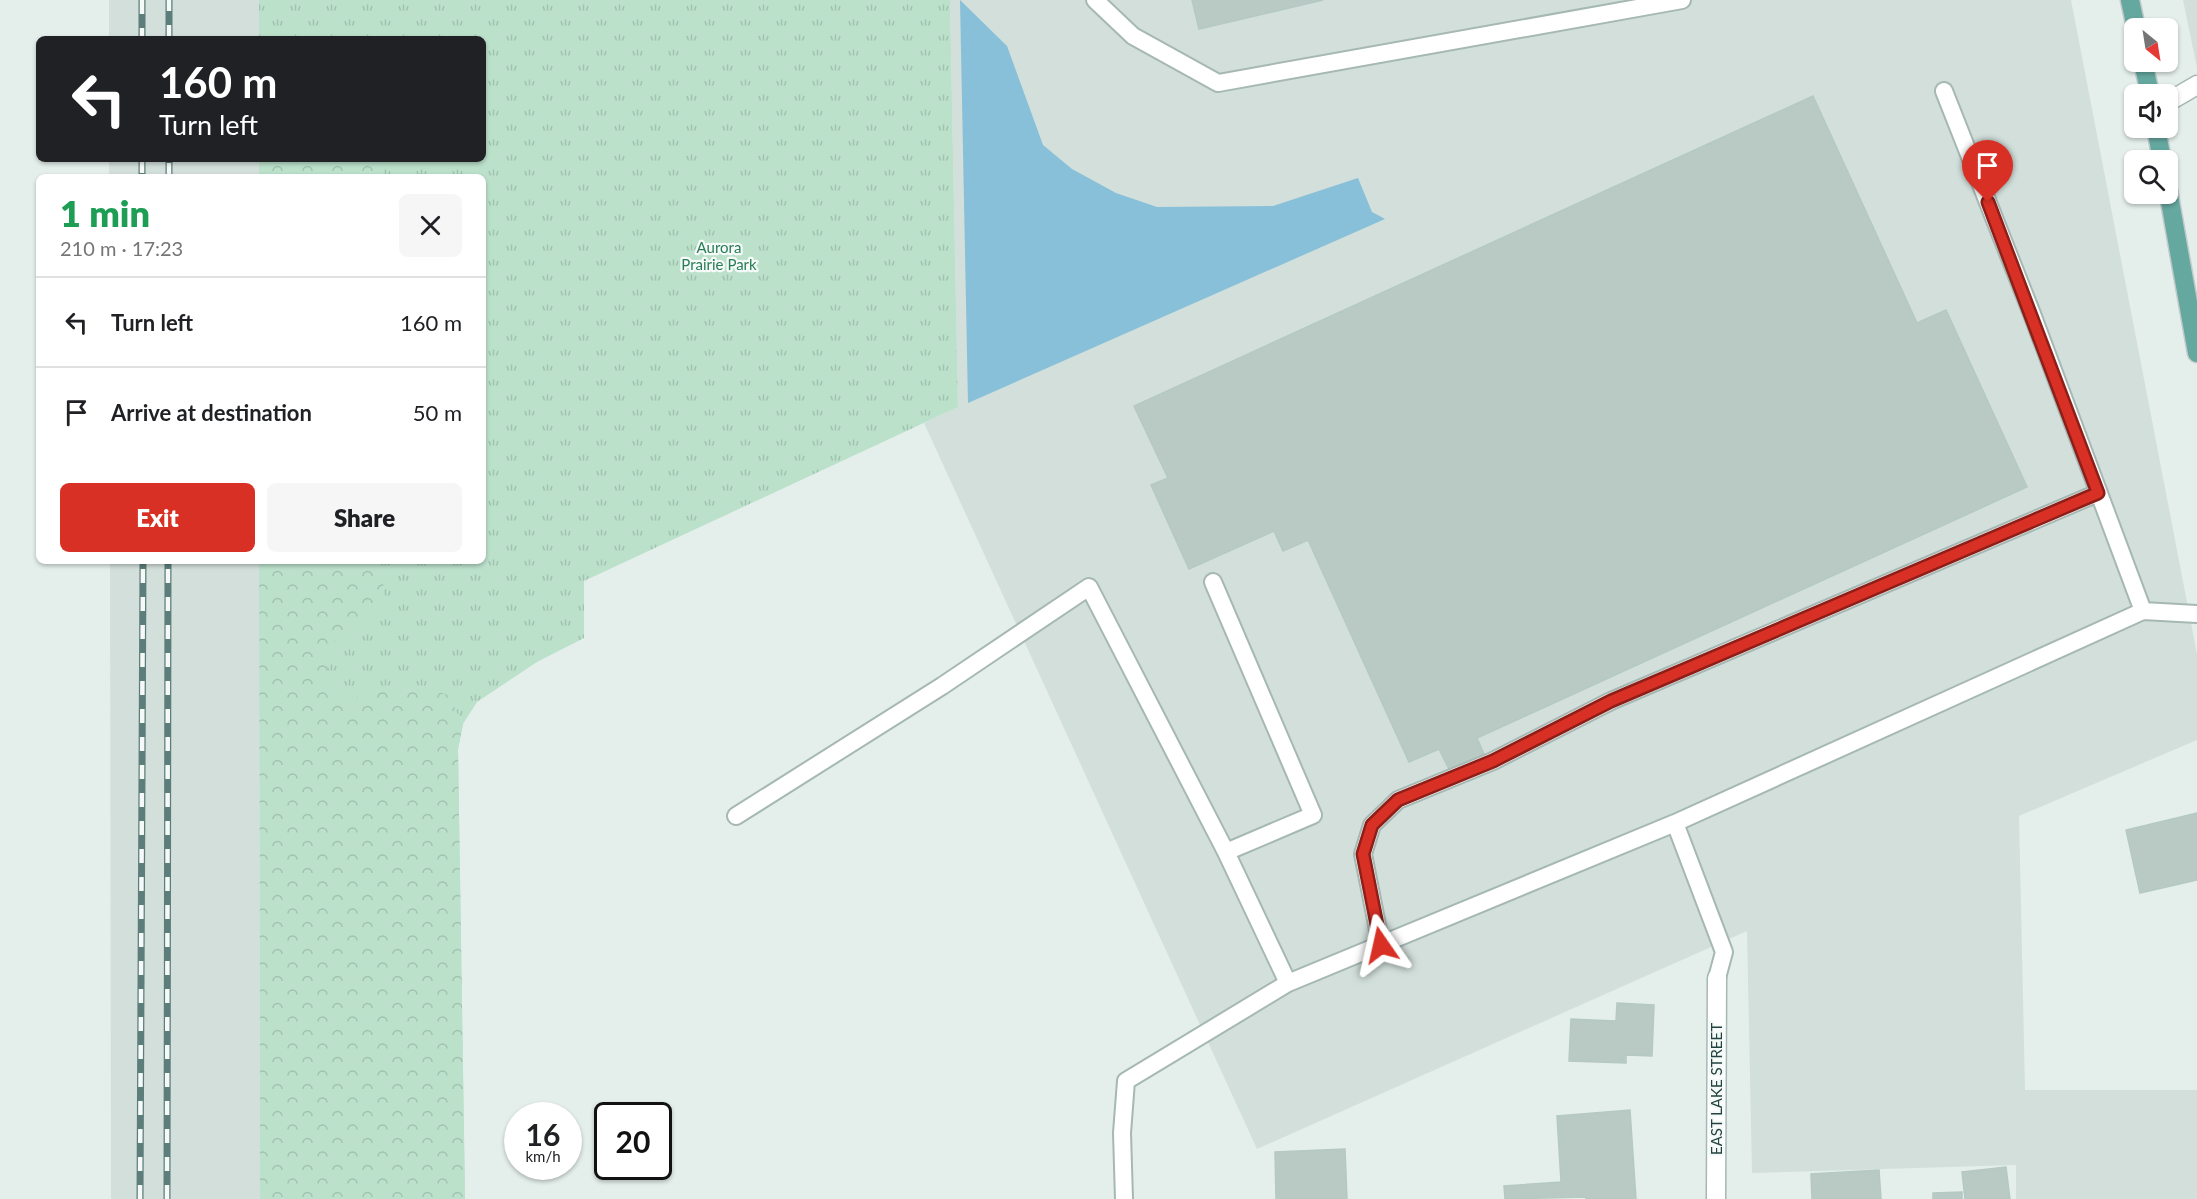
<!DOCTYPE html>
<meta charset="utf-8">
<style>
body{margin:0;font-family:Lato,sans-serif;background:#f6f6f6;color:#202124;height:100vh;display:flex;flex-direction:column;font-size:22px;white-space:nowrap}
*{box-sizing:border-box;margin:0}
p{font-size:20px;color:#757577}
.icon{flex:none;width:33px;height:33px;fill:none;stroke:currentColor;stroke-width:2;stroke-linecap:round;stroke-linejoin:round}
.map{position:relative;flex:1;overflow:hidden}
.drawer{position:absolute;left:36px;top:174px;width:450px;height:390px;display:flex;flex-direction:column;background:#fff;border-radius:9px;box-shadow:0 2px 4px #0004}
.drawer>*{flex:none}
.hud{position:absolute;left:36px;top:36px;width:450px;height:126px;border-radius:9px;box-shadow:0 2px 4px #0004;background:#202124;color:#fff;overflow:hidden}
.needle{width:39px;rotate:150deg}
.tools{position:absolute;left:2124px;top:18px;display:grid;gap:12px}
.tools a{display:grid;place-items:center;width:54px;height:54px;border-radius:9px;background:#fff;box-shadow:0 2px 4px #0004;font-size:30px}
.speed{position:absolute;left:504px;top:1102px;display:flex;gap:12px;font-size:30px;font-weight:700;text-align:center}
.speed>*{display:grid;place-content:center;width:78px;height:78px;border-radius:50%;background:#fff;box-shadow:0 2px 4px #0004;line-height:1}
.speed small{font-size:15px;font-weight:400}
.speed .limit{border:3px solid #111;border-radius:9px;background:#fff;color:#111}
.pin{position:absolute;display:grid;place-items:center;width:51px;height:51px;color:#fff;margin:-62px -26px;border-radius:50% 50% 50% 0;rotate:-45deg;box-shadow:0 0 6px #0007}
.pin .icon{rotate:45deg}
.me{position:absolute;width:66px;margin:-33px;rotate:349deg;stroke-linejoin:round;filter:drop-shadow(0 0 4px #0008)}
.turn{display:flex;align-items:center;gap:21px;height:126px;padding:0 24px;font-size:27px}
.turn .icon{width:78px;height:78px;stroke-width:2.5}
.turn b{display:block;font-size:42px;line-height:51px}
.round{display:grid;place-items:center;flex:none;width:63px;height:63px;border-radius:9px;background:#f6f6f6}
.summary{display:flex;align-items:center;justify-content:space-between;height:102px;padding:0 24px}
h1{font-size:36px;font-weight:800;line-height:45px;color:#1e9e55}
.action{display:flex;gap:12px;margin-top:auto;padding:12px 24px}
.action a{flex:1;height:69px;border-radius:9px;background:#d93025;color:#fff;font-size:24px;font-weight:800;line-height:69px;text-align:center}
.action a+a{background:#f6f6f6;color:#202124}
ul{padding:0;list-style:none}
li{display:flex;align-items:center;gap:18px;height:90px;padding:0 24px;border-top:2px solid #e0e0e0}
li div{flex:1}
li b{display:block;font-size:22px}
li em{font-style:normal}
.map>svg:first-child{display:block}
.built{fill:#d2dfdb}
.grass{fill:url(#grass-tufts)}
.forest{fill:url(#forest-crowns)}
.water{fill:#87c0d8}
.building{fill:#b9cac5;stroke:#b5c9c4;stroke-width:1.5}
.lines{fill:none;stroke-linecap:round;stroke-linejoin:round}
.service-casing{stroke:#a6b8b4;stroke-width:20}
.minor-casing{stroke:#a6b8b4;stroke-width:21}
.primary-casing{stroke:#c1cac9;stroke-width:21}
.service{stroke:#fff;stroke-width:16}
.minor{stroke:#fff;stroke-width:18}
.primary{stroke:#65a8a0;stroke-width:18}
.rail-casing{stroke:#5c7d79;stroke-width:7}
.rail{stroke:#f5faf8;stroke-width:4.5;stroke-dasharray:14;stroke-linecap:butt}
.route-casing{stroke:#8d1f18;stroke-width:15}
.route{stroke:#d93025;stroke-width:10}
.labels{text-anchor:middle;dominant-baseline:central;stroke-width:4.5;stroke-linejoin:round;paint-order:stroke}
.park-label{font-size:15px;fill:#277d55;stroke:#f5faf8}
.street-label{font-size:15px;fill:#21423e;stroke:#f5faf8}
</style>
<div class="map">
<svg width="2197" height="1199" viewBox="0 0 2197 1199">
<defs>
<pattern id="grass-tufts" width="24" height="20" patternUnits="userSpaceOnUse" patternTransform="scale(1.5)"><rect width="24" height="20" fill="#bbe1cb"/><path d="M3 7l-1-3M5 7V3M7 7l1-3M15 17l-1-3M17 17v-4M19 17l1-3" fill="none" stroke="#a0c2af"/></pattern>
<pattern id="forest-crowns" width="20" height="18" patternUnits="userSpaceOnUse" patternTransform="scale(1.5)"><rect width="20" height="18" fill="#bbe1cb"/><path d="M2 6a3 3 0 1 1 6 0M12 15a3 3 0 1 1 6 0" fill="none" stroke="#a0c2af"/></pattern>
</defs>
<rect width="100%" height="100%" fill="#e4efeb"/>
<path class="built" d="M109 0H259V39H109Z
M950 0H2071L2197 654V740L2019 816 2025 1090H2197V1199H2016V1165L1752 1173 1747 931 1257 1149 924 423 958 407Z
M2183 0H2197V68Z
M109 159H259V177H109Z
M110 561H259L260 1199H111Z"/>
<path class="grass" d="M259 0H950L958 407 584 581V638L537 662 477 702 463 724 458 749 465 1199 259 561H483V177H259V159H483V39H259Z"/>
<path class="forest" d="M259 159H379L385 175 384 177H259Z
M259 561H364L383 583 386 608 329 644 327 678 344 701 408 682 448 695 463 724 458 749 465 1199H260Z"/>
<path class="water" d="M960 0 1007 46 1043 145 1072 169 1116 193 1157 207 1273 206 1358 178 1372 212 1385 219 968 403Z"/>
<path class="building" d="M1192 0H1323L1199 29Z
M1813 96 1917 323 1946 310 2027 487 1477 738 1484 754 1449 769 1439 749 1409 762 1308 540 1283 551 1274 531 1189 569 1151 485 1168 478 1134 406Z
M2197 813V880L2140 893 2126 830Z
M1617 1003 1654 1005 1652 1056 1626 1055V1063L1569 1061 1571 1019 1616 1021Z
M1630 1110 1636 1199H1586V1197L1505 1199 1504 1186 1561 1182 1557 1116Z
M1345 1149 1347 1199H1276L1275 1152Z
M2006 1167 2010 1199H1965L1962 1172Z
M1879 1170 1881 1199H1812L1811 1174Z
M1962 1192V1199H1933V1193Z"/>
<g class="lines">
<g class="service-casing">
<path id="service" d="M1095 0 1133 36 1218 83 1682 0
M1944 91 2032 314 2143 611
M1213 582 1313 815 1226 852 1288 983
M736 816 942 686 1089 587 1226 852
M1675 823 1724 952 1717 978
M1381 945 1363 854 1372 825 1398 800 1493 761 1611 701 2098 493
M1124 1199 1122 1133 1126 1081 1288 983 1675 823 2143 611 2197 614"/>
</g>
<g class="minor-casing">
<path id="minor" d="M2168 102 2197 85
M1716 1199 1717 978"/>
</g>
<g class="primary-casing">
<path id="primary" d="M2130 0 2136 28
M2143 62 2150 94
M2156 128 2162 160
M2168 190 2197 353"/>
</g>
<use href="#service" class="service"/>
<use href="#minor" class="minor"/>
<use href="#primary" class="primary"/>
<g class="rail-casing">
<path id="rail" d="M142 0V39
M169 39V0
M142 159V177
M169 177V159
M140 1199 143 561
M167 1199 168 561"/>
</g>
<use href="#rail" class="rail"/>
</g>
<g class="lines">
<g class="route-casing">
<path id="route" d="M1381 945 1363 854 1372 825 1398 800 1493 761 1611 701 2098 493 1988 202"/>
</g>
<use href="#route" class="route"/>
</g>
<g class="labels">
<g class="park-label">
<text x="719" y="247">Aurora<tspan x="719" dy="17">Prairie Park</tspan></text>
</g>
<g class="street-label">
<text transform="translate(1716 1089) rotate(-90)">EAST LAKE STREET</text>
</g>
</g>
</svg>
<div class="tools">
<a><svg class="needle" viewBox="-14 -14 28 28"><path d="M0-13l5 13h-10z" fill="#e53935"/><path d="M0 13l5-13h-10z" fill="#757577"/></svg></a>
<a><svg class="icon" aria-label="sound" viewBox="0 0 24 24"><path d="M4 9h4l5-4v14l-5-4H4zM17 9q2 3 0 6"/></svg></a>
<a><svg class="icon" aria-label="search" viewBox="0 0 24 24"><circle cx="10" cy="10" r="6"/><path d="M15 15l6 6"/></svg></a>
</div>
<div class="speed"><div>16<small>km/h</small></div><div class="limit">20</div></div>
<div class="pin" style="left:1988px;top:202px;background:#d93025"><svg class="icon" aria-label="arrive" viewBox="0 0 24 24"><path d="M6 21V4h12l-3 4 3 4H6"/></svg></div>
<svg class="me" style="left:1381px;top:945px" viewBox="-20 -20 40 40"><path d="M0-17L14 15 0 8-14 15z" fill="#d93025" stroke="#fff" stroke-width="4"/></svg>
<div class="hud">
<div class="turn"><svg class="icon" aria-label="left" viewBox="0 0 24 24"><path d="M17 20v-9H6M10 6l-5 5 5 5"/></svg><div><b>160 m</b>Turn left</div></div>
</div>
<section class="drawer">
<div class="summary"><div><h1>1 min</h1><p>210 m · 17:23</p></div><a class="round"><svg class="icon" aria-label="close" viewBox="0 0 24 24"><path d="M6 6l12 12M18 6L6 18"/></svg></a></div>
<ul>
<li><svg class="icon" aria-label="left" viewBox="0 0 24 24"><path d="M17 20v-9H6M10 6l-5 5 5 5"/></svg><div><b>Turn left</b></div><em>160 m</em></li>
<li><svg class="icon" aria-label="arrive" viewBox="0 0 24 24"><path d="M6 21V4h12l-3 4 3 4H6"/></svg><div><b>Arrive at destination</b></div><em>50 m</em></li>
</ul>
<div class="action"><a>Exit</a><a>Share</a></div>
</section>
</div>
